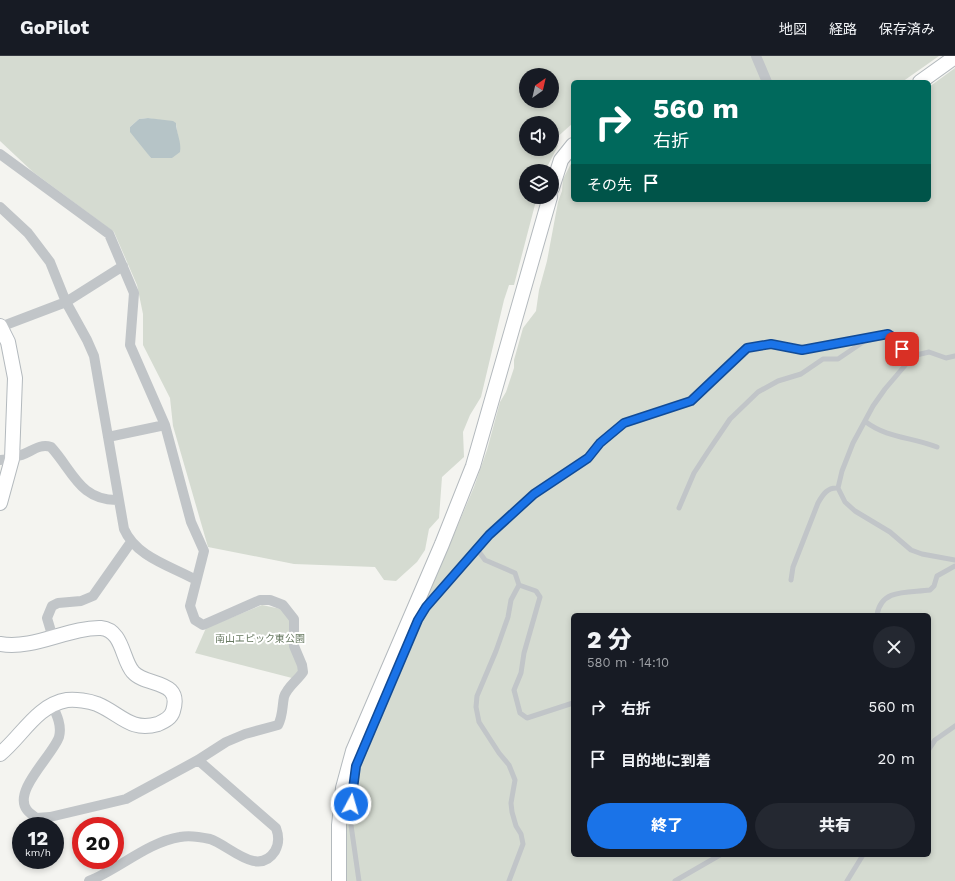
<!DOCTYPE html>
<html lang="ja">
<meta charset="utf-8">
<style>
body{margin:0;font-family:"Work Sans","Noto Sans JP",sans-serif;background:#242831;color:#f1f3f6;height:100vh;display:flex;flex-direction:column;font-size:15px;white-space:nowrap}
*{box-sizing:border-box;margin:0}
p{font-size:13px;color:#9ea1a6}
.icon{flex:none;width:22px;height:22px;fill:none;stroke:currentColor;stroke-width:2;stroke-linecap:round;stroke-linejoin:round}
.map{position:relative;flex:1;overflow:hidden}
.details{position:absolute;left:571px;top:557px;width:360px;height:244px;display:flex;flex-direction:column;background:#171b24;border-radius:6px;box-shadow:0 2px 6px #0003}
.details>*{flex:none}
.top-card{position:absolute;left:571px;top:24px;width:360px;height:122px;border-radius:6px;box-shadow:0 2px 6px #0003;background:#00695c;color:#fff;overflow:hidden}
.needle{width:26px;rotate:34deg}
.fabs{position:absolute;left:519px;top:12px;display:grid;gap:8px}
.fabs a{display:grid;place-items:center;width:40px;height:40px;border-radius:50%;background:#171b24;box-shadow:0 2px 6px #0003;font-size:20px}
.speed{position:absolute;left:12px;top:761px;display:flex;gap:8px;font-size:20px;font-weight:700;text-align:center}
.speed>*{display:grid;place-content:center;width:52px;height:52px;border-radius:50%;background:#171b24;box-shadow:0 2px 6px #0003;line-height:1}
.speed small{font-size:10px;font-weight:400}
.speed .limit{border:6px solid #d22;background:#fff;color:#111}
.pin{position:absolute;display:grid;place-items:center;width:34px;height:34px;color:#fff;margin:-17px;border-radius:8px;box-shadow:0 2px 6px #0006}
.me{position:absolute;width:44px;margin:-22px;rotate:6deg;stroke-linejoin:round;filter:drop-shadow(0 0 3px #0008)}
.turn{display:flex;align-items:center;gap:14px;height:84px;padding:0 16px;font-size:18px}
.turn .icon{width:52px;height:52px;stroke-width:2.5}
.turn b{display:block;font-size:28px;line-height:34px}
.then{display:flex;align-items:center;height:38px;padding:0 16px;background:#0003;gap:8px;font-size:15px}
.round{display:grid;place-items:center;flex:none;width:42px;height:42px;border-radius:21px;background:#242831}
.head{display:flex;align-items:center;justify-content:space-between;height:68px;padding:0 16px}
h1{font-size:24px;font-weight:800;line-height:30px}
.action{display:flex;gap:8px;margin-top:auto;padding:8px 16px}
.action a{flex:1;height:46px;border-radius:24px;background:#1a73e8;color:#fff;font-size:16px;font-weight:800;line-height:46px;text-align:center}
.action a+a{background:#242831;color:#f1f3f6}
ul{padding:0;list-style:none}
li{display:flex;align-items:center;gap:12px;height:52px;padding:0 16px}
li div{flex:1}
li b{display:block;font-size:15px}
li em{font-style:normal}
header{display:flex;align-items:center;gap:24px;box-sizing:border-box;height:56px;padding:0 20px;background:#171b24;border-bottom:1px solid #363941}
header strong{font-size:19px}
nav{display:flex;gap:22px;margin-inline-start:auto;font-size:14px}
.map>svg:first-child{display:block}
.green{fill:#d5dbd1;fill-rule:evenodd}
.water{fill:#b6c4c7}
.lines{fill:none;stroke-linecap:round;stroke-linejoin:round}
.secondary-casing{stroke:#b3b9bd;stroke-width:16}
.lane{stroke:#c1c5c8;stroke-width:5}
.street{stroke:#c1c5c8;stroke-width:10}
.secondary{stroke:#fff;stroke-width:14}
.route-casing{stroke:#114b97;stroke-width:10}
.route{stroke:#1a73e8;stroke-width:7}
.labels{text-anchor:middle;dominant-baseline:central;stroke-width:4;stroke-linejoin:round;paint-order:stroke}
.park-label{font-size:10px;fill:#677961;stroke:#fff}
</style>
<header>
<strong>GoPilot</strong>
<nav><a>地図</a><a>経路</a><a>保存済み</a></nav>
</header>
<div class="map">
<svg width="955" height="825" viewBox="0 0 955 825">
<rect width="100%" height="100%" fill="#f4f4f0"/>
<path class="green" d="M0 0H753L764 26H573V67L555 83 558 90 545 115H526V141H537L514 229H509L504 244 481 341 470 359 463 376 464 401 442 421 439 462 429 473 425 494 417 506 396 525 384 524 375 511 294 508 208 491 173 370 170 342 143 289V258L137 229 114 176 33 116 0 85ZM526 19H552V45H526ZM148 62 176 67 178 84 172 102H151L130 71 139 63ZM526 67H552V93H526Z
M758 0H939L902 26H771Z
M955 12V825H344L347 734 435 515 449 490 474 431 487 394 500 346 506 336 514 312V304L523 272 536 255 539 234 547 205 558 146 562 135 563 123 573 104V144H929V31ZM573 559H929V799H573Z
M262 549 281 553 291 564C291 581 288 597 300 610L299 616 292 622 195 597 206 572Z"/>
<path class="water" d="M148 62 173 65 176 67C176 76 182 87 180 96L172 102H151L130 76V71L139 63Z"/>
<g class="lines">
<g class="secondary-casing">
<path id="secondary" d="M920 26 955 1
M552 132 561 104 573 89
M0 270 8 286 15 322 12 403 0 447
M0 588C34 594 69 571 101 572 123 574 122 604 133 616 146 631 183 623 173 655 171 662 165 665 158 668 130 676 121 658 97 648 89 645 76 643 67 644 37 649 22 680 0 698
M339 825V769L343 732 353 695 442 488 473 410 550 141"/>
</g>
<path class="lane" d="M908 301 929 296 946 302 955 300
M866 366C887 382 912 381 937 391
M679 452 694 417 707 397 730 363 758 336 778 325 801 318 823 303H838L866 284
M477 493 485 504 515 517 519 529 511 544 508 561 496 595 477 640 476 651 479 666 499 697 509 709 515 724 511 747 512 756 516 770 521 778 523 788 509 825
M791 524 793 511 818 447C823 438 828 431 838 432
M519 529 536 535 540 541 524 597 521 617 514 634 520 657 527 662 573 647
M877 559C881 532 909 537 930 534L934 530 937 520 955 510
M929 693 935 684 955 670
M359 825 350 762 356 710 402 598 418 564 426 551 489 479 534 438 588 402 600 387 624 367 691 345 747 292 771 287 802 294 871 282C885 277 893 278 901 291 904 296 908 300 908 306L885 333 873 350 853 387 842 415 838 432 845 446 855 455 890 476 911 494 922 498 955 504
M675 825 720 799
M847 825 863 799"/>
<path class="street" d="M756 0 767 26
M0 98 109 178 134 237 130 289 165 369 191 466 204 495 190 550 195 564 203 569 260 544H270L283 549 294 563V590L302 609 303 616C297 625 287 631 284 641 282 651 283 660 278 669L245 678 226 686 198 704 126 743 50 761 36 762C33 759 29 757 27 754 12 735 53 699 59 681 62 670 57 659 52 649
M0 151 28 177 50 206 66 246 87 284 94 300 124 473C136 501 171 510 196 524
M0 271 66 246 123 210
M108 381 165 369
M12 400C27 402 36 386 51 391 73 415 80 445 118 444
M0 404 12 403
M53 582 47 562 52 550 58 547 81 545 93 540 131 486
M89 825C119 813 148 786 180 781 189 779 201 781 210 783 229 789 258 822 275 795 279 788 279 780 276 772L198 704"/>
<use href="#secondary" class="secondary"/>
</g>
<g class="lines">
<g class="route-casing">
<path id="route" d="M351 748 356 710 418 564 426 551 489 479 534 438 588 402 600 387 624 367 691 345 747 292 771 288 802 294 888 278 897 284 902 293"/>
</g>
<use href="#route" class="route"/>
</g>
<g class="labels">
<g class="park-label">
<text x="260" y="582">南山エピック東公園</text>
</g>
</g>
</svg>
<div class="fabs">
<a><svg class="needle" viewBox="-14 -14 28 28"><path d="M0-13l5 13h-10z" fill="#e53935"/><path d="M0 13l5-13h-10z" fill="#9ea1a6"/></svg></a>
<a><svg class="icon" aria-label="sound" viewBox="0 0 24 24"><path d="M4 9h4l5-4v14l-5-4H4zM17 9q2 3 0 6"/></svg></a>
<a><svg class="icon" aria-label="layers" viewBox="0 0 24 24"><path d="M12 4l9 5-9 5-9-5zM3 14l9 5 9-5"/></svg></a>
</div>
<div class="speed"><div>12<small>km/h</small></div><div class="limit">20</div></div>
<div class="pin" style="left:902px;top:293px;background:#d93025"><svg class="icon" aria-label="arrive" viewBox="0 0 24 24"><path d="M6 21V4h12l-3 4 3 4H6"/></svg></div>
<svg class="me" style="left:351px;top:748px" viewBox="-20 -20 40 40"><circle r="17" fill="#1a73e8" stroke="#fff" stroke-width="3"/><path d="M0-11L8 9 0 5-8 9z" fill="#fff"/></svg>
<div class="top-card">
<div class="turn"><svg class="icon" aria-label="right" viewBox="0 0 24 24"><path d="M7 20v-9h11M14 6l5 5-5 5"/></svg><div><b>560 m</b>右折</div></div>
<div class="then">その先<svg class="icon" aria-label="arrive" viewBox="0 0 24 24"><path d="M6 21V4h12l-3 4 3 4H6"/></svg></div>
</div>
<section class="details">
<div class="head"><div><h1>2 分</h1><p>580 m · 14:10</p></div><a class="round"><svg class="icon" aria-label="close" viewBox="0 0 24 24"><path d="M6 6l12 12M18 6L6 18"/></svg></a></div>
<ul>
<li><svg class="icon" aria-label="right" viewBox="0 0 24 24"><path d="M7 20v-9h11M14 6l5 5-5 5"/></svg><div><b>右折</b></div><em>560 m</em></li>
<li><svg class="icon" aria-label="arrive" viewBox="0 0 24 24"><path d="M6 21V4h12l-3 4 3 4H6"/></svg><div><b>目的地に到着</b></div><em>20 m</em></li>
</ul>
<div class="action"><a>終了</a><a>共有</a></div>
</section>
</div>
